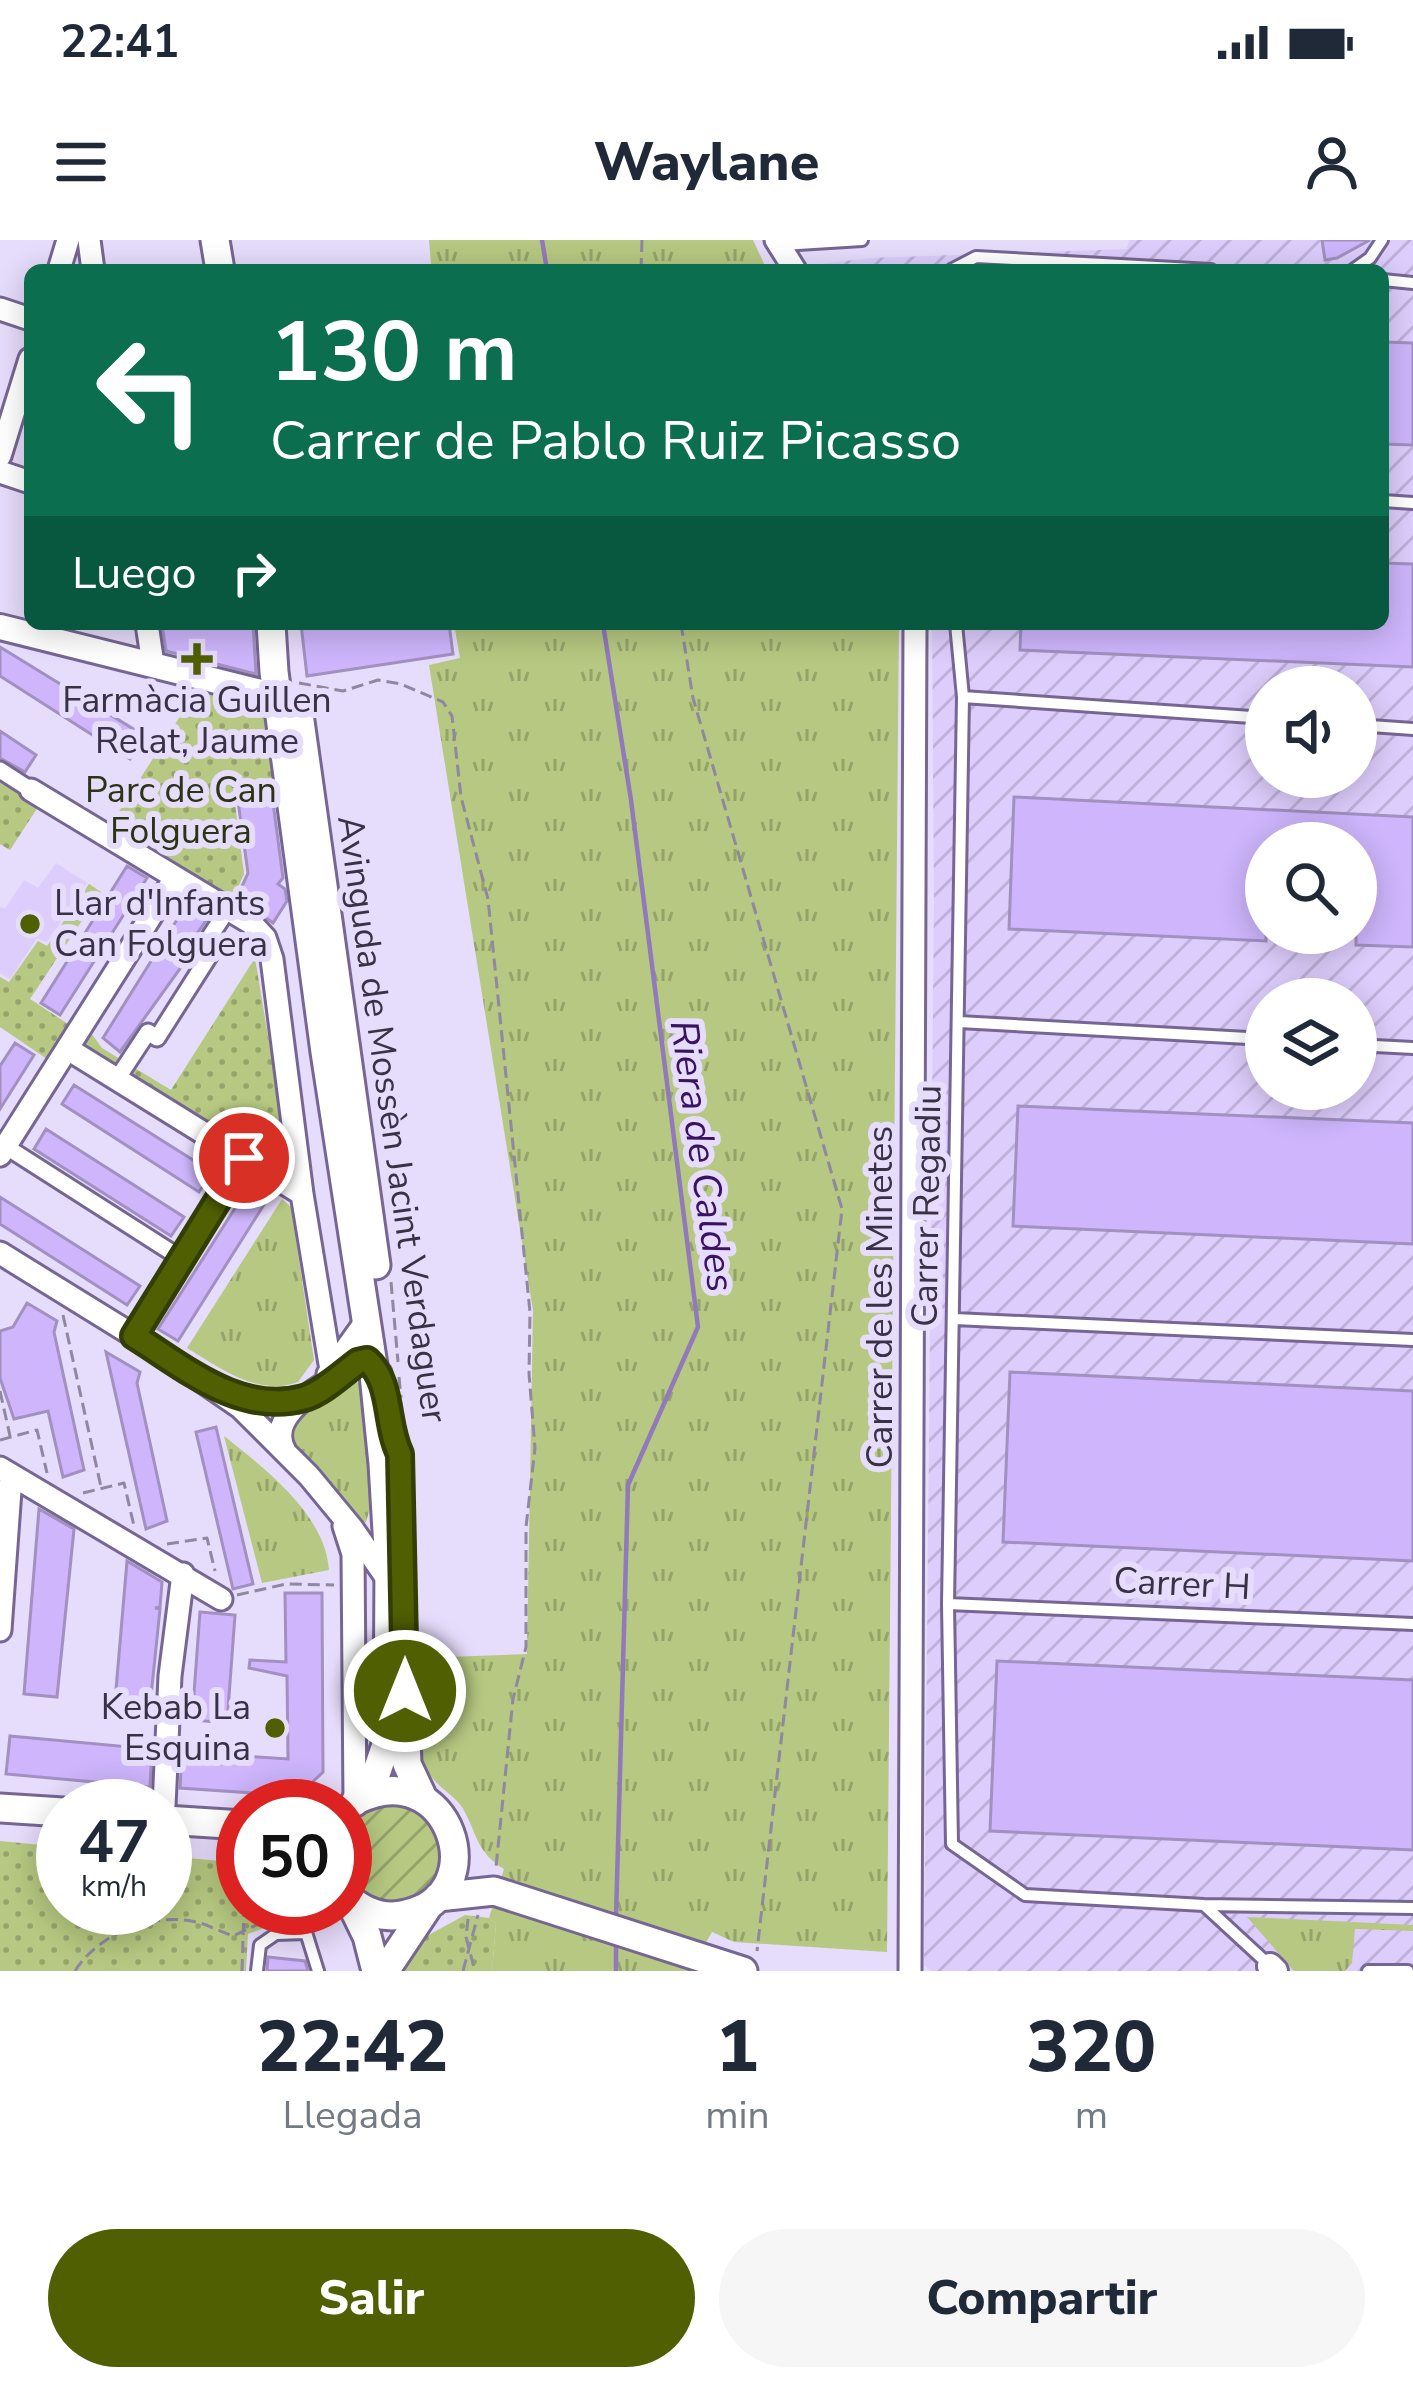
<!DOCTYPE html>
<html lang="es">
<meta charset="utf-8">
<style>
body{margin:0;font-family:"Nunito Sans",sans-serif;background:#f6f6f7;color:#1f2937;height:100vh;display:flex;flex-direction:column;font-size:45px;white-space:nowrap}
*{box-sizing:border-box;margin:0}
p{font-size:39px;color:#747a83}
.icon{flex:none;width:66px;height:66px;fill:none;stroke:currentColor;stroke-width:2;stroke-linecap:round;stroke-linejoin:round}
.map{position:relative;height:1731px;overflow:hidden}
.details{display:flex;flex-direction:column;background:#fff;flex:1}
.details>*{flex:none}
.guide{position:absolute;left:24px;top:24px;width:1365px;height:366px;border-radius:18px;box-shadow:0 6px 30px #0003;background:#0b6e4f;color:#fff;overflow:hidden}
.buttons{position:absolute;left:1245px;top:426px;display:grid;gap:24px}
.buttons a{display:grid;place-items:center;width:132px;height:132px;border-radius:50%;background:#fff;box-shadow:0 6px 30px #0003;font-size:60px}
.speed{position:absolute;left:36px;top:1539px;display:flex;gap:24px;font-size:60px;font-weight:700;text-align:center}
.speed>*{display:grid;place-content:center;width:156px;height:156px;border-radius:50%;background:#fff;box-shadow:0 6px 30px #0003;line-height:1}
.speed small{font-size:30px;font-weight:400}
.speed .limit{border:18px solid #d22;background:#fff;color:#111}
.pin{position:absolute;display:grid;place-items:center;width:102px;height:102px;color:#fff;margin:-51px;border:6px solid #fff;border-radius:50%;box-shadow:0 3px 12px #0007}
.me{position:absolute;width:132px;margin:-66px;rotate:0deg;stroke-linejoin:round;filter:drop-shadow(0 0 9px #0008)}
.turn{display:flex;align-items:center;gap:42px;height:252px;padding:0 48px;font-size:54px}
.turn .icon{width:156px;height:156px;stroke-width:2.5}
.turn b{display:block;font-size:84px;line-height:102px}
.then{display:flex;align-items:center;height:114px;padding:0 48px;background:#0003;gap:24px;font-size:45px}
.eta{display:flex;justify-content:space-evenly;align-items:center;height:204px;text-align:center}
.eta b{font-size:72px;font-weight:800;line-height:84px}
.button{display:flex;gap:24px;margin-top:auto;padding:24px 48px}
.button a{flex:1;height:138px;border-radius:72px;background:#4f5f02;color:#fff;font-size:48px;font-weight:800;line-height:138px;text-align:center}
.button a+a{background:#f6f6f7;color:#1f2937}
.status{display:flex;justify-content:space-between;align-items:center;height:84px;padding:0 60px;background:#fff;direction:ltr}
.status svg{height:33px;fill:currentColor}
header{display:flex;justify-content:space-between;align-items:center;height:156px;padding:0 48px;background:#fff;font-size:54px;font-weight:800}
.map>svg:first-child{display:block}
.built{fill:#ddcdfc}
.industrial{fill:url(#industrial-furrows);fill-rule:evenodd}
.grass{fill:url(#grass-tufts)}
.park{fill:url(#park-dots)}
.garden{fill:url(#garden-furrows)}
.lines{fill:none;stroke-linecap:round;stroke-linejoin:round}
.stream{stroke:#9279bb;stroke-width:4.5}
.building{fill:#ceb5fc;stroke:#a190c0;stroke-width:3}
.service-casing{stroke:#766693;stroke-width:16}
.pedestrian-casing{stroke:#766693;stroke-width:21}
.minor-casing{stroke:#766693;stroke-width:27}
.tertiary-casing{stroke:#766693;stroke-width:30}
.secondary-casing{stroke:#766693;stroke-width:33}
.path{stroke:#9087a1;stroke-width:3;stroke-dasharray:12 6;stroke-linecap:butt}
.service{stroke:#fff;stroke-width:10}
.pedestrian{stroke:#fff;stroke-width:15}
.minor{stroke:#fff;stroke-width:21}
.tertiary{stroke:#fff;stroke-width:24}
.secondary{stroke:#fff;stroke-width:27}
.route-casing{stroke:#333e01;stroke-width:30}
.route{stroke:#4f5f02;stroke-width:21}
.poi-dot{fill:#4f5f02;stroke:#e6dcfb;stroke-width:4.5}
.labels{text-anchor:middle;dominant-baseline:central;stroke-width:12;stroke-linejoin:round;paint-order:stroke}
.poi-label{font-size:36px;fill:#393246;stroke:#e6dcfb}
.park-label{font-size:36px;fill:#2c3413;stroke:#e6dcfb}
.street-label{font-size:36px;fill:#393246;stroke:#e6dcfb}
.water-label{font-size:39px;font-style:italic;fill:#391262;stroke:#e6dcfb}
</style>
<div class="status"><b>22:41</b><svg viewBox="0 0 49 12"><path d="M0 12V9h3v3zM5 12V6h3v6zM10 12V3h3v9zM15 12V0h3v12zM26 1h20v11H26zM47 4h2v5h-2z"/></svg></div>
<header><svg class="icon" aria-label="menu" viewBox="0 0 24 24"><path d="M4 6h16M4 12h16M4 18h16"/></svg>Waylane<svg class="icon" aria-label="person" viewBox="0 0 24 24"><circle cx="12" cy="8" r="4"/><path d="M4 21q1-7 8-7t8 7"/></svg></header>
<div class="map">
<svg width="1413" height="1731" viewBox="0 0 1413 1731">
<defs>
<pattern id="industrial-furrows" width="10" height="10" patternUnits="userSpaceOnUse" patternTransform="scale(3)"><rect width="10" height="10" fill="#ddcdfc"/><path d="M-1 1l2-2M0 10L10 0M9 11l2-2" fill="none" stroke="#beb0d9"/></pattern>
<pattern id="grass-tufts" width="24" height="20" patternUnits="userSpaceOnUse" patternTransform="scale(3)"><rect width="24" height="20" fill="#b6c881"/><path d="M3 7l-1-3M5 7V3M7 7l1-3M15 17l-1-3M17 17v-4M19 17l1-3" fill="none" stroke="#95a36b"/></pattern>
<pattern id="park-dots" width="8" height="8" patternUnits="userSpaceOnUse" patternTransform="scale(3)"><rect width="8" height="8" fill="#b6c881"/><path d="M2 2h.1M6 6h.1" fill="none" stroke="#95a36b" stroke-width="1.8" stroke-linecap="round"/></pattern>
<pattern id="garden-furrows" width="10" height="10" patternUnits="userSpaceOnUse" patternTransform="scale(3)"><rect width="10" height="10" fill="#b6c881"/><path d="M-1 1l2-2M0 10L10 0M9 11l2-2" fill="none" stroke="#95a36b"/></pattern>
</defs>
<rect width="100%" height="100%" fill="#e6dcfb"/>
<path class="built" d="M56 623 87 643 47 702 37 698 10 739 0 733V667L5 669 24 640 38 648Z"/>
<path class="industrial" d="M1129 0H1413V1731H931L924 1725 934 661 932 384H1383V30H815L812 25 870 18 1127 9ZM1266 447H1356V537H1266ZM1266 603H1356V693H1266ZM1266 759H1356V849H1266Z"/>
<path class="grass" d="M429 0H753L767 30H414L431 25Z
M454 384H899L887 1712 734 1702 712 1692 690 1731H492L496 1684 489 1678 504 1629C475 1611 478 1594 462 1567 454 1556 443 1550 434 1540 407 1508 418 1457 419 1418L527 1414 533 1070 429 425 460 418Z
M282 959 291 967 314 1120 298 1142C258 1157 220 1128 187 1108Z
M350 1138 360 1144 371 1265 366 1282 359 1281 286 1200 290 1185Z
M224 1196C265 1229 325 1274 329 1330L262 1343Z
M1247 1677 1413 1685V1691L1355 1689 1352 1723 1345 1731H1294Z"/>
<path class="park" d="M199 447 268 465 281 543 233 548 244 634 232 660 270 686 269 690 107 590Z
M0 538 40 564 10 610 0 604Z
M89 644 101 652 30 759 68 784 47 819 0 787V737L9 742 38 701 47 706Z
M255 718 291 934 79 807 88 789 102 808 171 850Z
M0 1601 63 1607V1668H165V1616L243 1623V1668H296L298 1675 248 1694 246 1731H0Z
M465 1675 489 1678 496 1684 492 1731H403L427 1696Z"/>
<path class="garden" d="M406 1552 455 1607 414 1673 345 1655V1571L355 1562Z"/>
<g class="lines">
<path class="stream" d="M542 0 547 30
M603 384 631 560 698 1087 628 1245 616 1677
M616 1731V1700"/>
</g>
<path class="building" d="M1322 0H1370L1337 18 1325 20Z
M1383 102 1413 103V205L1383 204Z
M1383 323 1413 324V427L1020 410 1021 384H1383Z
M170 384H253L256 434 166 411 162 385Z
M301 384H449L453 414 307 436Z
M0 407 135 490 143 499 130 519 0 436Z
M0 491 36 515 25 532 0 518Z
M271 547 283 638 278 644 285 649 287 661 273 683 237 657 248 633 237 554Z
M1014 557 1413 577V707L1356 705V603H1266V701L1009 689Z
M127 626 147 638 60 775 41 763Z
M188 662 209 676 192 701V712L120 812 103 798Z
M15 803 34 815 0 869V826Z
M74 845 212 932 199 952 62 864Z
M1018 866 1413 883V1004L1013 986Z
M46 889 184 977 171 996 34 909Z
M246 951 265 963 178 1101 158 1089Z
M0 957 140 1046 127 1065 0 984Z
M27 1063 57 1081 54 1092 84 1230 63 1237 48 1171 14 1179 0 1138V1091L13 1087Z
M106 1112 140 1132 137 1143 167 1281 146 1289Z
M1010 1132 1413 1151V1321L1003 1302Z
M216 1187 253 1344 233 1349 196 1192Z
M39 1269 74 1289 57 1457 24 1454Z
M127 1321 162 1342 160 1367 155 1368 160 1369 150 1466 115 1461Z
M285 1353H322L323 1532 298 1556 180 1548 182 1511 224 1514 227 1521 229 1515 288 1519 287 1436 249 1428 250 1420 286 1422Z
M200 1372 235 1375 227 1483 192 1480Z
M997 1421 1413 1440V1610L990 1591Z
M10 1496 152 1509 150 1547 6 1534Z
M268 1717 305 1721 308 1731H267Z"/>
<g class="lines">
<g class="service-casing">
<path id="service" d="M782 5 862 0
M951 30 976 17 1211 30
M1353 30 1370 18 1382 0
M1383 40 1413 43
M1383 261 1413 263
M956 384 963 457 948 1364 952 1604 1025 1655 1204 1665 1413 1668
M963 457 1266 478
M1356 485 1413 489
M959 782 1266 799
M1356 805 1413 808
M955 1079 1413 1100
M948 1364 1413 1384
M1204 1665 1268 1724
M309 1668 304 1686 318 1731
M257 1731 260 1705 276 1694 305 1693
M1368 1731H1408"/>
</g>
<g class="pedestrian-casing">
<path id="pedestrian" d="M0 530 31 550
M117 839 148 792 157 798 211 713 203 707 228 669
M5 906 182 1019"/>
</g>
<g class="minor-casing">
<path id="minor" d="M89 0 93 30
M776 0 795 30
M59 30 68 0
M0 69 30 79
M0 216 30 119
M0 232 30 242
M147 384 153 424
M31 550 251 683 265 698 272 719 302 954 331 1130
M68 809 302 954
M0 915 175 638
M0 1013 157 1110 240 1167 309 1236 352 1288 388 1340
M134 1096 244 918
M328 1134 366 1081
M230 1152 266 1162 305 1158
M388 1175 390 1194 400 1214
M285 1211C262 1172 333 1141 358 1122L367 1120 380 1133
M0 1228 221 1359
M344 1286 353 1314 355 1562
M0 1390 11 1236
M164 1566 170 1436 183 1334
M910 1731 915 384"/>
</g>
<g class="tertiary-casing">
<path id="tertiary" d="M0 387 277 456
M1270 1726 1275 1731"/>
</g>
<g class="secondary-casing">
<path id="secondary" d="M215 0 220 30
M271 384 274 432 325 812 373 1125 383 1224 389 1325 388 1499 376 1534 355 1562
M300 481 376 1025
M405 1470 407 1524 423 1558
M0 1568 63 1572
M165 1580 243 1585
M345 1655C362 1671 383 1680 406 1674 496 1654 449 1514 357 1560
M438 1657 494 1651 743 1731
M350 1661 367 1696 376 1731
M385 1731 429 1665"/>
</g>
<path class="path" d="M641 30 642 0
M681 384 693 458 842 969 757 1711
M299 443 343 451 378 440 401 444 443 462 452 476 461 557 488 659 530 1072 529 1134 535 1208 526 1287V1407L513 1459 496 1627
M391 1042 398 1122
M63 1075 101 1247
M399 1137 401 1158
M0 1151 10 1196
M0 1200 37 1190 47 1233
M408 1251 410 1277
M83 1253 124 1243 134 1286
M167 1304 207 1298 215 1331
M237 1355 286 1344 334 1345
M412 1451V1377
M73 1552 148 1557
M304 1566 316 1564 333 1551
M468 1679 466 1697 475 1731
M75 1731C99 1693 153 1672 196 1682 209 1685 221 1692 233 1696L293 1668
M242 1731 244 1668
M463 1731 478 1675"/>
<use href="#service" class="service"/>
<use href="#pedestrian" class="pedestrian"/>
<use href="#minor" class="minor"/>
<use href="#tertiary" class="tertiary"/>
<use href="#secondary" class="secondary"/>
</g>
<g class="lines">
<g class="route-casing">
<path id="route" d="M244 918 134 1096C184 1127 240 1176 304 1158 322 1153 342 1134 358 1122L367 1120C393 1143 385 1184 400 1214L405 1451"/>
</g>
<use href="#route" class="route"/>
</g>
<g class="poi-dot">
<path d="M191 401h12v12h12v12h-12v12h-12v-12h-12v-12h12z"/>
<circle cx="30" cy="684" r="12"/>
<circle cx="275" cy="1488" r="12"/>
</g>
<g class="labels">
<g class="poi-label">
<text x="197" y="460">Farmàcia Guillen<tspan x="197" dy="41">Relat, Jaume</tspan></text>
<text x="54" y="663" text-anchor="start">Llar d'Infants<tspan x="54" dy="41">Can Folguera</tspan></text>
<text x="251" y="1467" text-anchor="end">Kebab La<tspan x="251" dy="41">Esquina</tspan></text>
</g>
<g class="park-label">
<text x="181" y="550">Parc de Can<tspan x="181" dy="41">Folguera</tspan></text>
</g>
<g class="street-label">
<text transform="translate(392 879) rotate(82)">Avinguda de Mossèn Jacint Verdaguer</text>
<text transform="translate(927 966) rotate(-89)">Carrer Regadiu</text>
<text transform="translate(880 1057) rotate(-90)">Carrer de les Minetes</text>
<text transform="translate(1182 1344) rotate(3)">Carrer H</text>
</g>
<g class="water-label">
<text transform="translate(702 916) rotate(82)">Riera de Caldes</text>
</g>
</g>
</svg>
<div class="buttons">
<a><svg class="icon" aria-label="sound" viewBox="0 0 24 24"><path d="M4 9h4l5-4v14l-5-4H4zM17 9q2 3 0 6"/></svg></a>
<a><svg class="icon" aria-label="search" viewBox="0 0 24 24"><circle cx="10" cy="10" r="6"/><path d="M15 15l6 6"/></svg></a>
<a><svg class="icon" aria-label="layers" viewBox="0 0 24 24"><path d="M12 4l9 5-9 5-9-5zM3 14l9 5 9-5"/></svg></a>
</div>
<div class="speed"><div>47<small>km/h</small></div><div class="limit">50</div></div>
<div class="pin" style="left:244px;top:918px;background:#d93025"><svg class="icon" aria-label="arrive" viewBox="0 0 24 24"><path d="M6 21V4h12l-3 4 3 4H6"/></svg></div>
<svg class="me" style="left:405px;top:1451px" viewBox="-20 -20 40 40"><circle r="17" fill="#4f5f02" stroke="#fff" stroke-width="3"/><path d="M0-11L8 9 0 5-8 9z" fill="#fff"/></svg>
<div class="guide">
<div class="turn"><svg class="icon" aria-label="left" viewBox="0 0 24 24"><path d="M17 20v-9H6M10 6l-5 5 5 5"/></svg><div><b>130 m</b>Carrer de Pablo Ruiz Picasso</div></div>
<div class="then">Luego<svg class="icon" aria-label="right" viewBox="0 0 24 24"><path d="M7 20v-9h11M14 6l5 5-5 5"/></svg></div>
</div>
</div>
<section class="details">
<div class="eta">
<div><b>22:42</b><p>Llegada</p></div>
<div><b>1</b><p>min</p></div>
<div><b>320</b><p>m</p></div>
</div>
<div class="button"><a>Salir</a><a>Compartir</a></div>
</section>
